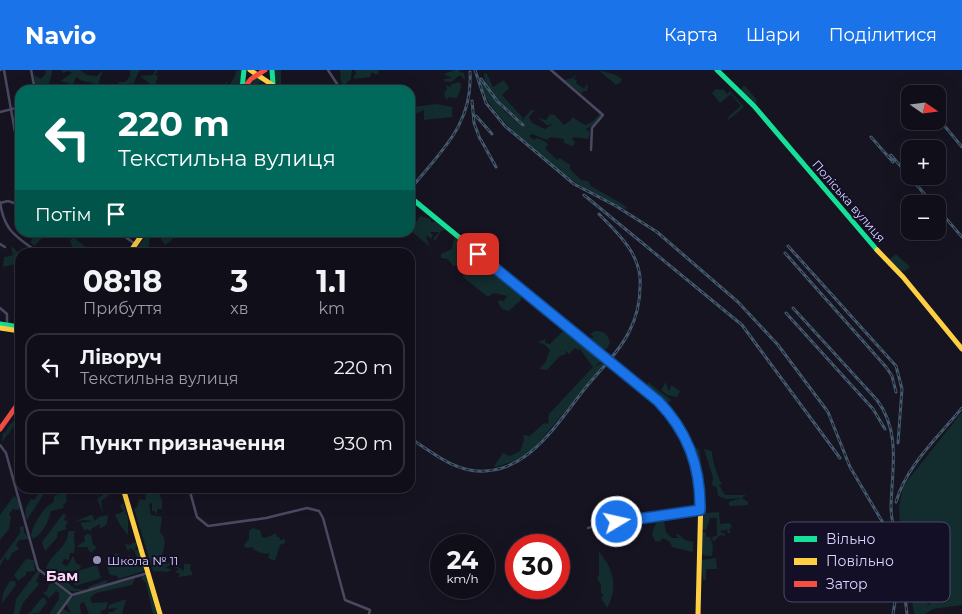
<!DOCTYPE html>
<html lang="uk">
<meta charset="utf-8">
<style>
body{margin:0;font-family:Montserrat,sans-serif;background:#191822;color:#f1f3f6;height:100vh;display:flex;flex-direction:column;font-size:19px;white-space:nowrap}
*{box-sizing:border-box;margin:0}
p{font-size:16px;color:#9c9ca2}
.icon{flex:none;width:28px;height:28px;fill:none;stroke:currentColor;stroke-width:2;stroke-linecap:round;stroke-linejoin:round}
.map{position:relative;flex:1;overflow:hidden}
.panel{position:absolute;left:15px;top:178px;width:400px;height:245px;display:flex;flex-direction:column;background:#100f19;border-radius:15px;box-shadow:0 5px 20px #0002,0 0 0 1px #302f38}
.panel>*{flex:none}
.guide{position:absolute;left:15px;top:15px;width:400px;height:152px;border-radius:15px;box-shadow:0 5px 20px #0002,0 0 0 1px #302f38;background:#00695c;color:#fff;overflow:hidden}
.needle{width:32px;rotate:104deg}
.fabs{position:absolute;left:901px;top:15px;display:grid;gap:10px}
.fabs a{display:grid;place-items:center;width:45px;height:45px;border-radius:10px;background:#100f19;box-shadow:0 5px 20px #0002,0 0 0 1px #302f38;font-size:25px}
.speed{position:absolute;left:430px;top:464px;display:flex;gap:10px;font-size:25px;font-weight:700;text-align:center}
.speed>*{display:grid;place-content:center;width:65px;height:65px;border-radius:50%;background:#100f19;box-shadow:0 5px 20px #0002,0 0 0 1px #302f38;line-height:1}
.speed small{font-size:12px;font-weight:400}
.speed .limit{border:8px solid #d22;background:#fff;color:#111}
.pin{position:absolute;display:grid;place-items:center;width:42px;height:42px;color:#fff;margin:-21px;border-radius:10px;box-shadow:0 2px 8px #0006}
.me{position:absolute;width:55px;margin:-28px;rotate:81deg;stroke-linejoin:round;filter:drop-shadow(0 0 4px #0008)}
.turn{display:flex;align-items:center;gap:18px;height:105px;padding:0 20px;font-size:22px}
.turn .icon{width:65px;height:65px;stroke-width:2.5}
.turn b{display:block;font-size:35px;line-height:42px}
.then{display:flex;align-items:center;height:48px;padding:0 20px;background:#0003;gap:10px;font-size:19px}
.eta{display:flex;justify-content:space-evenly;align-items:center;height:85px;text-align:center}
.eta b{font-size:30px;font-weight:700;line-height:35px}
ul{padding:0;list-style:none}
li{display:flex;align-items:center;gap:15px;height:68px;margin:0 10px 8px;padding:0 10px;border:2px solid #302f38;border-radius:15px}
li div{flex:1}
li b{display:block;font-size:19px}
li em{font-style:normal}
header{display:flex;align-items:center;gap:30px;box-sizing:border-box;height:70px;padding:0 25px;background:#1a73e8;color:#fff}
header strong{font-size:24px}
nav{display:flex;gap:28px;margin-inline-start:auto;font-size:18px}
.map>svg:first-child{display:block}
.green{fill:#132c2d;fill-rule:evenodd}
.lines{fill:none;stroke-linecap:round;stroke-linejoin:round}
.stream{stroke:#0d2144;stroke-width:1}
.street{stroke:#4a4962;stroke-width:2.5}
.fast{stroke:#16e098;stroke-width:5}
.slow{stroke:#ffcf43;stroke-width:5}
.jam{stroke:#f24e42;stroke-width:5}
.rail-casing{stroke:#43596b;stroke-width:3}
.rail{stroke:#130f26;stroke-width:1;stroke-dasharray:4;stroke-linecap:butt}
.route-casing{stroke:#114b97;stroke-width:12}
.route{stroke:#1a73e8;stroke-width:9}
.poi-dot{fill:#9591b1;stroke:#130f26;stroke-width:2}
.labels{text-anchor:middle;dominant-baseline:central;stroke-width:4;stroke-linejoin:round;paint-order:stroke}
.street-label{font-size:12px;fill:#d9d4ff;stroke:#130f26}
.poi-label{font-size:12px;fill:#d9d4ff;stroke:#130f26;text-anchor:start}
.quarter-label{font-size:15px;font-weight:bold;fill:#ffd6f0;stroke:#130f26}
.key{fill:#130f26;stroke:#4e4a67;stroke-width:1}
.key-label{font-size:14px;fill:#d9d4ff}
</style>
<header>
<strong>Navio</strong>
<nav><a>Карта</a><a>Шари</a><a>Поділитися</a></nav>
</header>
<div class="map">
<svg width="962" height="544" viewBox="0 0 962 544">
<rect width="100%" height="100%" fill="#161421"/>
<path class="green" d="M45 0H52V3L47 20H41L42 14H35L34 5 41 9 46 3Z
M61 0H80L87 5 97 6 103 0 96 20H90L94 13 82 11 76 7 71 20H65L69 13 60 11 72 3 68 1 63 3Z
M130 0H140L133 14 130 13 132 15 131 20H116L119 12H125L130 6Z
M155 0H158L155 5 158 6 154 20H147L149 13 140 6 153 5Z
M242 0 241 11 237 20H225L226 18 221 20 227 11V16C231 14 236 6 236 1Z
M275 0H281V18L275 11Z
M340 0H352L351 9 346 13 355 20H349L341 12Z
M355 0H378L379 3 376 5 372 2 370 7 355 9 353 7 356 4Z
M454 0H460L459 2 464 3 465 10 460 5 451 12 444 11V9L452 8 444 4Z
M598 0 616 5 622 9 620 13 615 15 613 12Z
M484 3 487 4 493 17 504 10 509 18 502 25 523 48 521 52 531 40H535L529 47 532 53 545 59 553 54 547 55 538 48 546 50 550 44 555 45 564 55 571 50 572 47 585 55 592 52 599 45 598 42 602 45 597 53 586 59 590 63 588 69 574 67 572 69 575 72 573 76 564 73V69L550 67 547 70 532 64 529 66 534 70 537 68 546 72 548 75 545 78 557 90 560 88 570 95V99L581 110 588 111 591 116 624 135 628 139C594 134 475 43 480 7 490 19 503 49 520 50 505 41 484 21 484 3Z
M577 3 574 10H577L576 13 584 19 587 14 588 16 587 21H583L582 24 564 10 573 8Z
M257 7H262V10L253 20H246Z
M460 12 461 18 457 28 449 27 446 30 444 22 447 20 446 15 450 17 452 14Z
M743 16H745L757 30 756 34 750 31 741 21Z
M716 19 721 20 723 19 727 24 730 21 744 37 727 51 729 46 741 36 731 24 720 33 712 23Z
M437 34 452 37V47L424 50V40L410 46 411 37Z
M420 146 431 149V152H436L445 160 441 161 435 171 433 169 439 162H430L433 165 431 169 426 165 429 176 411 161Z
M36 163H47L34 176 30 172Z
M148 163H155L150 166 149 176 142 182H134Z
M161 163H167L164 170 168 163H175L171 171 165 175 161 169 163 164Z
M75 164 73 167 87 178 78 177 67 181 68 177 73 178 70 171Z
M454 168 474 183 475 186 463 181 459 184 457 195 453 196 448 189 441 188V184L452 179Z
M11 176 19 183 15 194 3 197 4 187 13 185Z
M896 184 910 197 905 201H898L889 190Z
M479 188 521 225V230L509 241 502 239 498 233 499 230 504 231 507 226 494 223 488 227 463 207 464 202 460 199V196H469Z
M563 261 589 279 602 291 593 297 602 293 603 296 535 377 517 390 496 397 494 396 503 383 510 386 520 381 524 370 523 365 530 366 544 353 548 354 549 344 593 297 580 279 578 280 575 278 569 284 564 280 566 284 560 286 547 300 539 299 545 293 550 280 544 274 537 272 546 269 545 273 550 274Z
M595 261C604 261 607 263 610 272L607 279H599L590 268 594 267 590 264Z
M648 312 671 330 667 335 661 332 647 315Z
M666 312 668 320H670L671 315 680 321 677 327 667 325 661 320Z
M19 341 20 349 2 372 3 362 6 363C6 354 18 352 19 341Z
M962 342V535L933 539 925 544H914L900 456 899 438 903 416ZM940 473C947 493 939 521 927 538L941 496Z
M696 378 699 379 704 412 701 411 693 381Z
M704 379 712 381C712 391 718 408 722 414L719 415 725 425H746L742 428 748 432V435L729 436V432L741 428 727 429 718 426 717 418 712 415 713 408Z
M43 418H51L45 422 27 450C23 440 26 438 31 429L34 430Z
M61 418H71L66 425 67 432 63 435 64 438 51 441C49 450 43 464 33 469L31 466C32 455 45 435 54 432V426L60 423Z
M101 418H104L108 426 101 431 103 443 97 429 103 425Z
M147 418H157L162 431V439H157V446L155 441H152V433L149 434 151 445 162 447 160 462C168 470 164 476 162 486L166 492 172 494 165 498 171 499 168 502 153 501 134 439 137 437 139 429 145 430Z
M14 426 18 430 20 438 18 440 13 439 9 444 11 447 9 459 0 470V445Z
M123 433 128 448V465L120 455 115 445 124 441 120 436Z
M719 442 720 454 729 453 732 456 729 460 731 462 728 464 727 459 723 461 721 459V463L725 464V466L720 465 713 472 712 467 717 466V448H710L706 460 702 459 701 449 706 443Z
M63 444 66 445 64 450 68 452 65 457 67 459 58 462 57 468 45 481 42 472Z
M90 445H92L95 451 99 447 108 445 107 454 100 459V454L91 459V461L86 459 85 461 80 453 94 451 83 450 73 453Z
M660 450 664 452 666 462 672 468H680L676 466 678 464 685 470 693 472V482L672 477 670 472 663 468 659 472 655 471 652 464 656 453Z
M24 456V462L29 469 19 470 16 475 19 479 12 483 8 491 5 487 0 496V491L20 463V457Z
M252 458 260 460 262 467 266 468 276 463V467H279L280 470 285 469V473L280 475 275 491 268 488 270 483C264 485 255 482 252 477L246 478 244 475 249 469V461Z
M68 461H75C72 469 77 475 74 483H70L69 490 64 489 62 494 67 496 73 486 76 493 81 496 80 499 64 504 68 513 75 519H86C72 524 68 521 58 512V507L46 499C49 485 70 476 68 461Z
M703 462H706V467H710L713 476 712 486 700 485 701 463Z
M87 464 91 465 93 475 97 477 91 483 87 477H76L85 471 84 467Z
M134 472 137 473 135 480H139L144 501 118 509 117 506 110 505 105 491H108L111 497 116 495 117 490 111 489 116 483 120 485 123 497 128 495 125 494 129 485 132 491 139 492 134 480 130 478 128 482 125 474 130 475Z
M599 482C613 498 619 517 607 538L601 528 604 525 601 523V514L597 509 599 504Z
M716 488 717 499H706V510H703L701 490Z
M26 489 34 490 35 501 26 502V505L18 511 14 505Z
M184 494H191L190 499 193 505 178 507 180 504 175 502 179 499 175 497H178L184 501Z
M97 495 101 508 75 516 71 503Z
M38 500 41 501 36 511 39 514 23 533 19 544H14L16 529Z
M143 506H147L157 544H153L146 513 141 508Z
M133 507 135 509 132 515 96 523 90 528 92 533 108 532 106 539 101 541 100 544H89L84 532 80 534 81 544H59L63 539 71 543 66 534 76 524 90 520 88 517 106 510 108 512 105 514 126 511Z
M10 511H15L16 515 2 533 3 523Z
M53 513 69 524 70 527 58 544H49L59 529V523L56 521 49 528 43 523 47 521 49 514Z
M44 527 47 532 39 543 27 544C33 542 37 531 44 527Z
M126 529 122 544H109L108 542H113L117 538 108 539 109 535Z"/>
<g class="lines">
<path class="stream" d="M278 2 279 1"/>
<path class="street" d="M0 0H1
M4 0 15 62 19 69
M31 0 35 20
M328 0 341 20
M551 0 603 45 592 58 591 80
M0 42 20 37
M0 132C4 161 16 166 37 182
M0 133 8 131 20 135
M119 162 135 174
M0 174 5 177
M0 238 7 244V257
M0 375 6 383 38 499 72 525
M189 418 197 447 208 456 266 448 307 438 319 441 323 448 345 530 370 540 369 544
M588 458 601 454 700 440
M58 544 72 525 148 503"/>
<path class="fast" d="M272 0 273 14
M717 0 754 36 877 180
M242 19 244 0
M410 127 640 316 668 342 682 361
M0 254 20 257"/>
<path class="slow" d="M250 0 280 20
M877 180 903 207 962 279
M130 182 144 162
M0 258 20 261
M682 361 698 404 701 425 698 544
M123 418 160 544"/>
<path class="jam" d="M242 20 251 9 265 0
M0 359 20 331"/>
<g class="rail-casing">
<path id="rail" d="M475 0 486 33 505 56 574 114 616 136 657 162 738 232 778 275 828 342 850 397 889 463 902 502 907 544
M481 9 498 32 523 55
M914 21 917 24
M472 31 474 53 480 69
M476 46 492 64
M938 48 962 77
M871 67 893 92
M481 70 496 97
M891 85 933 134
M413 116C443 79 473 53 470 2
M584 125 742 255 840 388
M938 139 962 167
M788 176 896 296 902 319 898 373
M785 183 886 297 892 306 896 322
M793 238 877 330C901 362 892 399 891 436 891 446 893 456 895 467
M786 243 873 339 885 359
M410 368C433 383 456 403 485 401 499 400 513 395 524 387 549 370 568 339 587 316 601 299 619 282 629 262 638 245 641 226 640 207 637 180 617 163 599 144
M896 432C906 396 939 366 962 338
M893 544 897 520V501"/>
</g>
<use href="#rail" class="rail"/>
</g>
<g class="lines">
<g class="route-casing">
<path id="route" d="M478 184 658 331C688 362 701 397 700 440L617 452"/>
</g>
<use href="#route" class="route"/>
</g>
<circle class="poi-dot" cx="97" cy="490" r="5"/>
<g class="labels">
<g class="street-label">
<text transform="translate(849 131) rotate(49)">Поліська вулиця</text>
</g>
<g class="poi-label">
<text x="107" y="490">Школа № 11</text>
</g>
<g class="quarter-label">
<text x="62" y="505">Бам</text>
</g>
</g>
<rect x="784" y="452" width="166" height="80" rx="8" class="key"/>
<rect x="794" y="466" width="23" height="6" fill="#16e098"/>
<rect x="794" y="488" width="23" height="7" fill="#ffcf43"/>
<rect x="794" y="511" width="23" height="6" fill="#f24e42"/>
<g class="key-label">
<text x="826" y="474">Вільно</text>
<text x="826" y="496">Повільно</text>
<text x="826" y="519">Затор</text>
</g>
</svg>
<div class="fabs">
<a><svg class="needle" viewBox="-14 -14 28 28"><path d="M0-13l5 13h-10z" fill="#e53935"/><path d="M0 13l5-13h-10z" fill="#9c9ca2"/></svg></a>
<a>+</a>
<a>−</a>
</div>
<div class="speed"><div>24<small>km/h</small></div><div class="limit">30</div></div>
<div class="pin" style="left:478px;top:184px;background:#d93025"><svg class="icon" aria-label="arrive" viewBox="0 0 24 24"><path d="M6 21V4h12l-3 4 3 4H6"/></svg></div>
<svg class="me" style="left:617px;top:452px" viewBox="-20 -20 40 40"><circle r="17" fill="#1a73e8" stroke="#fff" stroke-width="3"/><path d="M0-11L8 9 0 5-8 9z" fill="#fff"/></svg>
<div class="guide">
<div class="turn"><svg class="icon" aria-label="left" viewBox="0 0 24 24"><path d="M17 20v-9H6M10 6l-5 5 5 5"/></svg><div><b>220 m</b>Текстильна вулиця</div></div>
<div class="then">Потім<svg class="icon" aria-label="arrive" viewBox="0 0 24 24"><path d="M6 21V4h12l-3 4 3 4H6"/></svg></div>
</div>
<section class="panel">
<div class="eta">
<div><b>08:18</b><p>Прибуття</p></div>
<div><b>3</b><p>хв</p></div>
<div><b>1.1</b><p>km</p></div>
</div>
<ul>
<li><svg class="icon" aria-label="left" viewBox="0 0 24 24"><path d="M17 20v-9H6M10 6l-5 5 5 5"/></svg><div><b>Ліворуч</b><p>Текстильна вулиця</p></div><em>220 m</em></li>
<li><svg class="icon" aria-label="arrive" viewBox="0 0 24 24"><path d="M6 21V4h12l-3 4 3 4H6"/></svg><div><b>Пункт призначення</b></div><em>930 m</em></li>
</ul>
</section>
</div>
